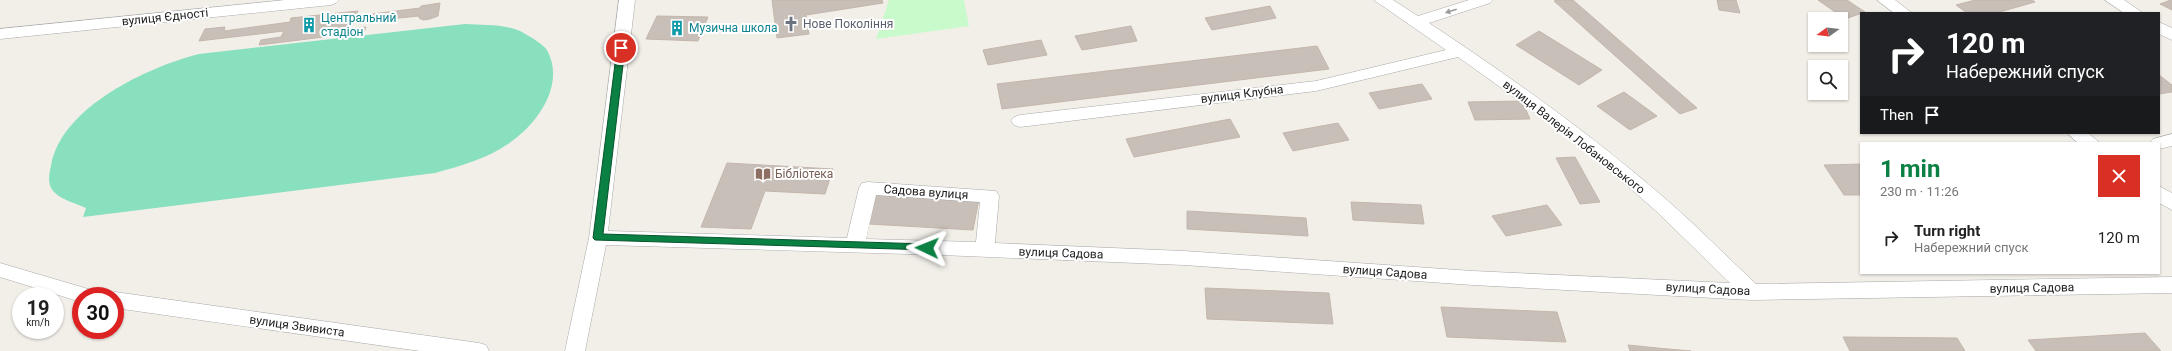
<!DOCTYPE html>
<meta charset="utf-8">
<style>
body{margin:0;font-family:Roboto,sans-serif;background:#f2f2f2;color:#222;height:100vh;display:flex;flex-direction:column;font-size:15px;white-space:nowrap}
*{box-sizing:border-box;margin:0}
p{font-size:13px;color:#767676}
.icon{flex:none;width:22px;height:22px;fill:none;stroke:currentColor;stroke-width:2;stroke-linecap:round;stroke-linejoin:round}
.map{position:relative;flex:1;overflow:hidden}
.panel{position:absolute;left:1860px;top:142px;width:300px;height:132px;display:flex;flex-direction:column;background:#fff;border-radius:0px;box-shadow:0 1px 3px #0004}
.panel>*{flex:none}
.guide{position:absolute;left:1860px;top:12px;width:300px;height:122px;border-radius:0px;box-shadow:0 1px 3px #0004;background:#202124;color:#fff;overflow:hidden}
.needle{width:26px;rotate:255deg}
.controls{position:absolute;left:1808px;top:12px;display:grid;gap:8px}
.controls a{display:grid;place-items:center;width:40px;height:40px;border-radius:0px;background:#fff;box-shadow:0 1px 3px #0004;font-size:20px}
.speed{position:absolute;left:12px;top:287px;display:flex;gap:8px;font-size:20px;font-weight:700;text-align:center}
.speed>*{display:grid;place-content:center;width:52px;height:52px;border-radius:50%;background:#fff;box-shadow:0 1px 3px #0004;line-height:1}
.speed small{font-size:10px;font-weight:400}
.speed .limit{border:6px solid #d22;background:#fff;color:#111}
.pin{position:absolute;display:grid;place-items:center;width:34px;height:34px;color:#fff;margin:-17px;border:2px solid #fff;border-radius:50%;box-shadow:0 1px 4px #0007}
.me{position:absolute;width:44px;margin:-22px;rotate:272deg;stroke-linejoin:round;filter:drop-shadow(0 0 3px #0008)}
.turn{display:flex;align-items:center;gap:14px;height:84px;padding:0 20px;font-size:18px}
.turn .icon{width:52px;height:52px;stroke-width:2.5}
.turn b{display:block;font-size:28px;line-height:34px}
.then{display:flex;align-items:center;height:38px;padding:0 20px;background:#0003;gap:8px;font-size:15px}
.round{display:grid;place-items:center;flex:none;width:42px;height:42px;border-radius:0px;background:#f2f2f2}
.headline{display:flex;align-items:center;justify-content:space-between;height:68px;padding:0 20px}
h1{font-size:24px;font-weight:700;line-height:30px;color:#0b8043}
ul{padding:0;list-style:none}
li{display:flex;align-items:center;gap:12px;height:56px;padding:0 20px}
li div{flex:1}
li b{display:block;font-size:15px}
li em{font-style:normal}
.map>svg:first-child{display:block}
.park{fill:#c8facc}
.pitch{fill:#88e0be}
.building{fill:#c7bfb8;stroke:#c4b6ab}
.lines{fill:none;stroke-linecap:round;stroke-linejoin:round}
.minor-casing{stroke:#a9a9a9;stroke-width:1}
.minor{fill:#fff;fill-rule:evenodd}
.oneway{fill:#9c9c9c}
.route{fill:#0b8043;stroke:#07532c}
.labels{text-anchor:middle;dominant-baseline:central;stroke-width:4;stroke-linejoin:round;paint-order:stroke}
.street-label{font-size:12px;fill:#222;stroke:#fff}
.culture-label{font-size:12px;fill:#0d838f;stroke:#fff;text-anchor:start}
.worship-label{font-size:12px;fill:#5b616d;stroke:#fff;text-anchor:start}
.education-label{font-size:12px;fill:#785e54;stroke:#fff;text-anchor:start}
</style>
<div class="map">
<svg width="2172" height="351" viewBox="0 0 2172 351">
<rect width="100%" height="100%" fill="#f2efe9"/>
<path class="park" d="M889 0H964L969 26 876 39Z"/>
<path class="pitch" d="M465 24C483 25 506 24 522 32 529 36 543 44 547 50 566 85 537 125 508 144 486 159 460 166 435 173L83 217 86 208C75 203 62 200 54 192 47 185 49 174 51 166 61 107 148 67 199 54Z"/>
<path class="building" d="M772 0H882L883 3 806 15 809 34 777 38Z
M1559 0H1573L1697 108 1680 114 1554 1Z
M1717 0H1736L1740 13 1719 10Z
M1818 0H1847L1865 12 1845 19Z
M1975 0H2032L2035 2 1996 13H1967L1956 5Z
M2172 0V10L2160 4 2171 0Z
M440 3 438 16 430 19 423 20 419 18V16L349 23 347 29 366 27 364 32 259 45 261 40 281 37 284 31 199 41 205 29 225 27 224 31 290 22 291 18 358 11 356 16 420 8 421 6Z
M1270 6 1276 18 1212 30 1205 18Z
M657 16 708 17 698 41 646 39Z
M1131 26 1137 41 1082 50 1075 36Z
M1539 31 1602 70 1579 85 1516 45Z
M1041 40 1047 55 988 65 983 50Z
M1317 46 1329 69 1002 109 997 84Z
M2159 75 2172 85V92L2159 94Z
M1422 84 1432 99 1379 109 1369 93Z
M1624 92 1657 116 1630 130 1597 106Z
M1522 101 1530 119 1475 120 1468 102Z
M1230 119 1240 137 1134 157 1126 139Z
M1338 123 1349 140 1293 151 1283 133Z
M1575 157 1600 202 1580 204 1556 158Z
M727 163 833 169 825 194 765 191 751 229 701 227Z
M1861 164V195H1844L1824 165Z
M877 194 979 199 973 230 869 224Z
M1351 202 1421 205 1424 224 1353 220Z
M1547 205 1562 225 1506 236 1492 216Z
M1187 211 1306 218 1308 236 1187 229Z
M1205 288 1329 293 1333 324 1207 319Z
M1441 307 1557 312 1566 342 1447 337Z
M2145 333 2161 351H2036L2028 340Z
M1843 337 1957 338 1965 351H1850Z
M1628 345 1657 348 1691 351H1630Z"/>
<g class="lines">
<g class="minor-casing">
<path id="minor" d="M285 0H339L336 3 331 5 0 39V29Z
M619 0H635L608 231 847 238 859 188 862 183 868 182 996 191 999 196 995 243 1184 251 1473 271 1730 283C1705 259 1681 235 1656 211 1594 155 1526 105 1458 57L1316 91 1020 127 1014 125 1011 121 1014 117 1020 115 1316 81 1446 50 1374 0H1393L1418 16 1469 0H1493L1490 3 1429 23C1511 77 1592 135 1667 200 1698 227 1726 256 1756 284L2172 277V293L1751 300 1473 285 1184 265 941 255 606 245 585 351H565L589 238ZM876 195 980 202 976 242 866 239Z
M1877 0H1895L1912 13H1894Z
M2105 0H2124L2143 13H2124Z
M2159 22 2172 28V40L2159 34Z
M2067 133H2088L2100 143H2078Z
M2172 134V146L2159 149V143H2150L2153 139Z
M2159 186 2172 193V210L2159 203Z
M0 263 95 291 98 296H81V302L0 277Z
M115 292 479 343 486 345 489 351H420L115 308V296H107Z"/>
</g>
<use href="#minor" class="minor"/>
</g>
<defs><path id="oneway-solid" d="M-6-.8H1V-3.2L6.5 0L1 3.2V.8H-6Z"/></defs>
<use class="oneway" href="#oneway-solid" transform="translate(1451 11) rotate(162)"/>
<path class="route" d="M621 45 625 48 603 234 927 244 930 245V250L595 240 593 238 617 48Z"/>
<defs>
<g id="church-bare" transform="scale(1.2)"><path d="M-1.2-6h2.4v3.5h3.3v2.4h-3.3V6h-2.4V-.1h-3.3v-2.4h3.3Z" fill="#6b7280" stroke="#fff" stroke-width="2.5" paint-order="stroke"/></g>
<g id="building-bare" transform="scale(1.2)"><path d="M-4-6H4V6H1V3H-1V6H-4ZM-2.5-4.3h1.7v1.8h-1.7ZM.8-4.3h1.7v1.8H.8ZM-2.5-1h1.7V.8h-1.7ZM.8-1h1.7V.8H.8Z" fill="#0f9aa8" stroke="#fff" stroke-width="2.5" paint-order="stroke"/></g>
<g id="library-bare" transform="scale(1.2)"><path d="M-6-4Q-3-5.5-.7-3.5V5Q-3 3-6 4ZM6-4Q3-5.5 .7-3.5V5Q3 3 6 4Z" fill="#8d6e63" stroke="#fff" stroke-width="2.5" paint-order="stroke"/></g>
</defs>
<g fill-rule="evenodd">
<use href="#church-bare" x="791" y="24"/>
<use href="#building-bare" x="309" y="25"/>
<use href="#building-bare" x="677" y="28"/>
<use href="#library-bare" x="763" y="174"/>
</g>
<g class="labels">
<g class="street-label">
<text transform="translate(165 17) rotate(-6)">вулиця Єдності</text>
<text transform="translate(1242 94) rotate(-7)">вулиця Клубна</text>
<text transform="translate(1574 137) rotate(38)">вулиця Валерія Лобановського</text>
<text transform="translate(926 192) rotate(4)">Садова вулиця</text>
<text transform="translate(1061 253) rotate(2)">вулиця Садова</text>
<text transform="translate(1385 272) rotate(4)">вулиця Садова</text>
<text transform="translate(2032 288) rotate(-1)">вулиця Садова</text>
<text transform="translate(1708 289) rotate(3)">вулиця Садова</text>
<text transform="translate(297 326) rotate(8)">вулиця Звивиста</text>
</g>
<g class="culture-label">
<text x="321" y="18">Центральний<tspan x="321" dy="14">стадіон</tspan></text>
<text x="689" y="28">Музична школа</text>
</g>
<g class="worship-label">
<text x="803" y="24">Нове Покоління</text>
</g>
<g class="education-label">
<text x="775" y="174">Бібліотека</text>
</g>
</g>
</svg>
<div class="controls">
<a><svg class="needle" viewBox="-14 -14 28 28"><path d="M0-13l5 13h-10z" fill="#e53935"/><path d="M0 13l5-13h-10z" fill="#767676"/></svg></a>
<a><svg class="icon" aria-label="search" viewBox="0 0 24 24"><circle cx="10" cy="10" r="6"/><path d="M15 15l6 6"/></svg></a>
</div>
<div class="speed"><div>19<small>km/h</small></div><div class="limit">30</div></div>
<div class="pin" style="left:621px;top:48px;background:#d93025"><svg class="icon" aria-label="arrive" viewBox="0 0 24 24"><path d="M6 21V4h12l-3 4 3 4H6"/></svg></div>
<svg class="me" style="left:927px;top:248px" viewBox="-20 -20 40 40"><path d="M0-17L14 15 0 8-14 15z" fill="#0b8043" stroke="#fff" stroke-width="4"/></svg>
<div class="guide">
<div class="turn"><svg class="icon" aria-label="right" viewBox="0 0 24 24"><path d="M7 20v-9h11M14 6l5 5-5 5"/></svg><div><b>120 m</b>Набережний спуск</div></div>
<div class="then">Then<svg class="icon" aria-label="arrive" viewBox="0 0 24 24"><path d="M6 21V4h12l-3 4 3 4H6"/></svg></div>
</div>
<section class="panel">
<div class="headline"><div><h1>1 min</h1><p>230 m · 11:26</p></div><a class="round" style="background:#d93025;color:#fff"><svg class="icon" aria-label="close" viewBox="0 0 24 24"><path d="M6 6l12 12M18 6L6 18"/></svg></a></div>
<ul>
<li><svg class="icon" aria-label="right" viewBox="0 0 24 24"><path d="M7 20v-9h11M14 6l5 5-5 5"/></svg><div><b>Turn right</b><p>Набережний спуск</p></div><em>120 m</em></li>
</ul>
</section>
</div>
